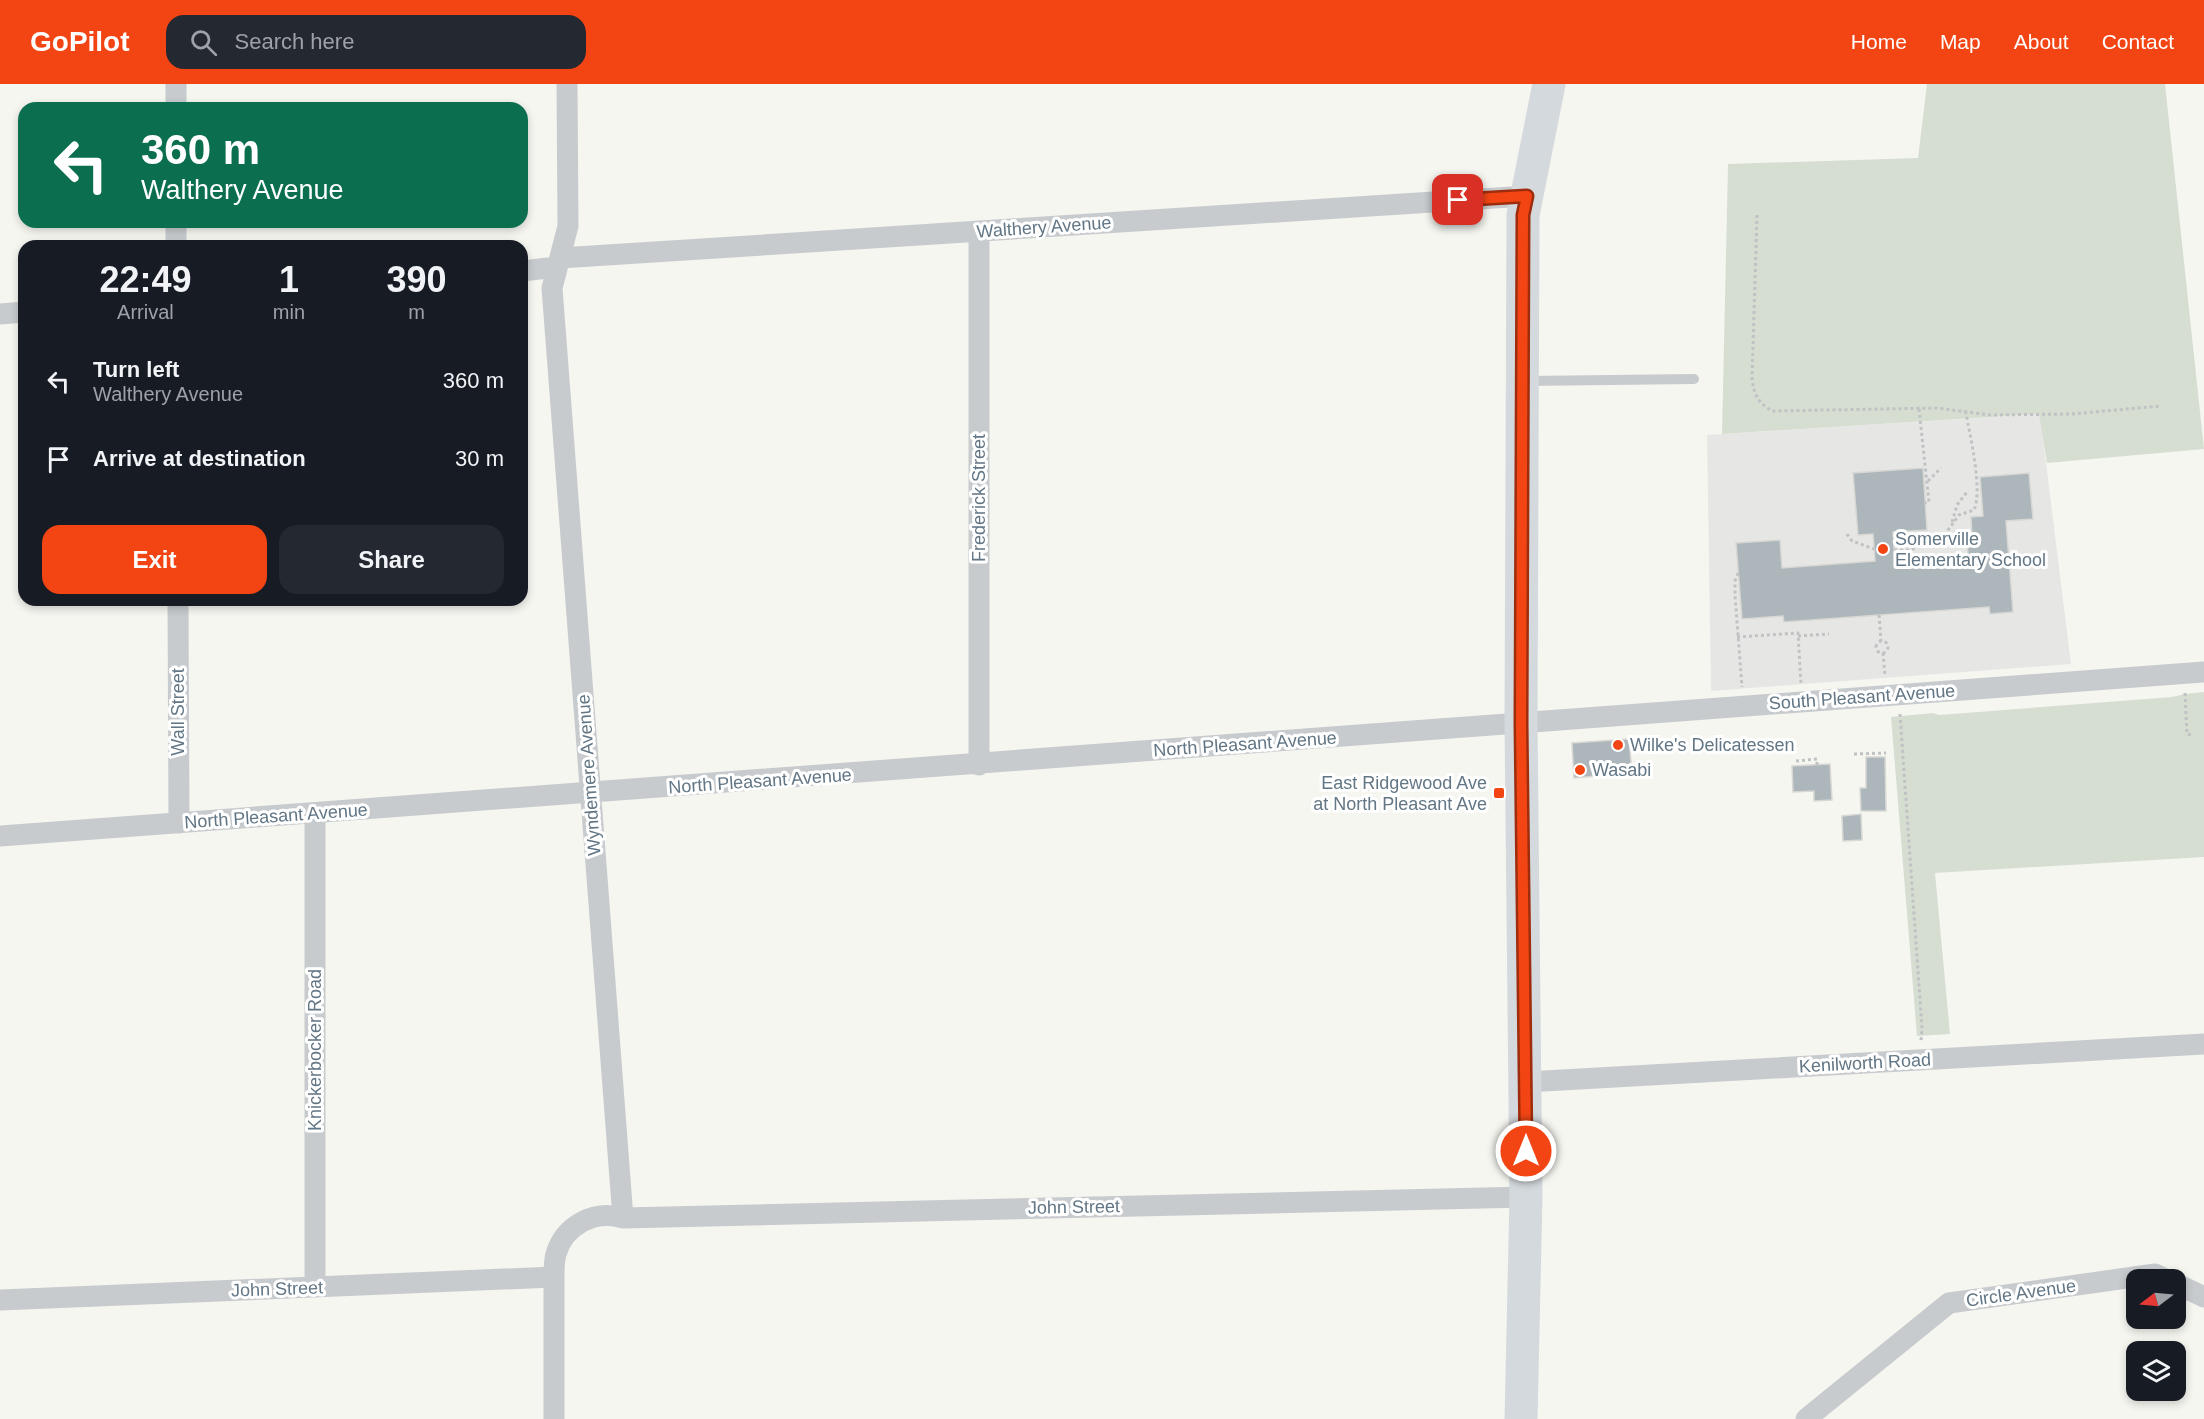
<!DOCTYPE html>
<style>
body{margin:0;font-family:Arial,sans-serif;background:#242831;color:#f1f3f6;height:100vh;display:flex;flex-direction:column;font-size:22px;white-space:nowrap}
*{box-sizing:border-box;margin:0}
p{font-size:20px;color:#9ea1a6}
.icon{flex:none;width:33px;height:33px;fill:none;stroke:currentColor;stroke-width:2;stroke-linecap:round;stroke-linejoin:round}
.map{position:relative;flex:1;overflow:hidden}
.drawer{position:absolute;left:18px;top:156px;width:510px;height:366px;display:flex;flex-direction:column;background:#171b24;border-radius:18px;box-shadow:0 3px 9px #0003}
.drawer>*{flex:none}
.guide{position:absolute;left:18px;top:18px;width:510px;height:126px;border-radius:18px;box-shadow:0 3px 9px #0003;background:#0b6e4f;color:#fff;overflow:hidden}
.needle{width:39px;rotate:254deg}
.tools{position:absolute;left:2126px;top:1185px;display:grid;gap:12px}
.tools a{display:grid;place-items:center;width:60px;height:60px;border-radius:12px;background:#171b24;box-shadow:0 3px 9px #0003;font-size:30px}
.pin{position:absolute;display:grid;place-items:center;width:51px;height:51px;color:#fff;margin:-26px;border-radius:12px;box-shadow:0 3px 9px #0006}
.me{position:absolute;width:66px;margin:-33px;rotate:0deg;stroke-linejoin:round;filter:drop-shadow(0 0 4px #0008)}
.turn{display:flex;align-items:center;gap:21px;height:126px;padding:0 24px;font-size:27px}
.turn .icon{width:78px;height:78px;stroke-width:2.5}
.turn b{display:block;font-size:42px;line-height:51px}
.eta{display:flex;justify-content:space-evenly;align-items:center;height:102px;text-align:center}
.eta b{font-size:36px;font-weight:800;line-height:42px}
.button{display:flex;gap:12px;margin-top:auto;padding:12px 24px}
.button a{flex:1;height:69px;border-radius:18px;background:#f34514;color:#fff;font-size:24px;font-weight:800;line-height:69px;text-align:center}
.button a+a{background:#242831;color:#f1f3f6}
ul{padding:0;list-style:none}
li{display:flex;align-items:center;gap:18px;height:78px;padding:0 24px}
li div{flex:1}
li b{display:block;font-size:22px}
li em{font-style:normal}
header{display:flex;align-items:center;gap:36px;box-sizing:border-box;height:84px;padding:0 30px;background:#f34514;color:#fff}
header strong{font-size:28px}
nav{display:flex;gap:33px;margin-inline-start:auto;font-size:21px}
.search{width:420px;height:54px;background:#242831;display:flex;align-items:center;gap:15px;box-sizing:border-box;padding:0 21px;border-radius:18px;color:#9ea1a6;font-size:22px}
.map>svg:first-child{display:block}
.built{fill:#e6e7e5}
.green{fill:#d6ded2}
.building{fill:#adb6ba;stroke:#d7d7d4;stroke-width:1.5}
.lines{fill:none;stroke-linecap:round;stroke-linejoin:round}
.path{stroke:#c0c2c4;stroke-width:3;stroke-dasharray:3 3;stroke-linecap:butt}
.service{stroke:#c8cbce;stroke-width:10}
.minor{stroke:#c8cbce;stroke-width:21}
.primary{stroke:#d4d9dd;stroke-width:33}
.route-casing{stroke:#9e2d0d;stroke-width:15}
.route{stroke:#f34514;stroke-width:10}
.poi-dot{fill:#f34514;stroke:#fff;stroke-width:2}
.labels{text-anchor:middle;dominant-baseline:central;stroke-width:6;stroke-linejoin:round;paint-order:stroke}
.street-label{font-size:18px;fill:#627685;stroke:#fff}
.poi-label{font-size:18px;fill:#627685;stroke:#fff;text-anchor:start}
</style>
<header>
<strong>GoPilot</strong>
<div class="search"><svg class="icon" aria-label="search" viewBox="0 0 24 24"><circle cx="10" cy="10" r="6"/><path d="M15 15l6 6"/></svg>Search here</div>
<nav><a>Home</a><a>Map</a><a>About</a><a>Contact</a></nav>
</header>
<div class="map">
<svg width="2204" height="1335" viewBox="0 0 2204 1335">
<rect width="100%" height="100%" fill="#f6f6f1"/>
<path class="built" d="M2040 330 2071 580 1711 607 1707 351Z"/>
<path class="green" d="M1927 0H2165L2204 365 2047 379 2039 330 1722 350 1728 80 1918 74Z
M2204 608V773L1935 789 1950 950 1917 952 1891 633 1933 629 1939 631 2172 613 2185 610Z"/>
<path class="building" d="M1923 384 1927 446 1893 448 1895 478 1968 473 1967 452H1972L1971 433 1983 432 1980 393 2029 389 2033 435 2006 437 2013 528 1990 530 1989 523 1784 538 1783 532 1742 535 1736 459 1780 456 1782 484 1875 477 1873 450 1858 451 1853 389Z
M1629 655 1632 689 1574 694 1572 659Z
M1866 673H1885L1886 727H1861L1860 704H1866Z
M1830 680 1832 716 1814 717V707L1793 708 1792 682Z
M1861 730 1862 756 1843 757 1842 732Z"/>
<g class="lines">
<path class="path" d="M1757 131 1752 294C1754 310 1757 318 1772 327L1937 324 1990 331 2072 330 2160 322
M1919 325 1929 418 1925 419
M1928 397 1941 384
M1952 438 1957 421 1967 408
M1847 450 1852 457 1874 465
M1894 466H1911L1924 459 1942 454 1959 431 1974 426C1983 406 1970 352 1966 329
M1738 489 1735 497V511L1742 603
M1879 531 1881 557
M1798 552 1829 550
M1737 553 1798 549 1801 600
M1876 563a6 6 0 1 1 12 0a6 6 0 1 1-12 0Z
M1883 569 1885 592
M2185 609 2187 650 2193 651
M1900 630 1922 944 1921 957
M1854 670 1886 669
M1796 677 1817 675V681"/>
<path class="service" d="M1526 297 1694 295"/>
<path class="minor" d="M567 0 568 142 552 204 623 1134
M176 24V0
M979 147V681
M176 162V138
M560 174 1527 112
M522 187 557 183
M0 230 24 228
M178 516 179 739
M315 729V1203
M0 752 2204 588
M1526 998 2204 960
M2175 1199 2204 1213
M0 1216 554 1193
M554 1335V1193C554 1186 554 1177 556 1170 564 1142 594 1125 623 1134L1526 1113
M1806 1335 1949 1219 2155 1190 2167 1196"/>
<path class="primary" d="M1521 1335 1526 1113 1521 639 1523 131 1549 0"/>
</g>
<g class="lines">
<g class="route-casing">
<path id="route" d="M1458 116 1527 112 1523 131 1521 639 1526 1067"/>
</g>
<use href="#route" class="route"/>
</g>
<g class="poi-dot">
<circle cx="1883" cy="465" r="6"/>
<circle cx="1618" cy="661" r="6"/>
<circle cx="1580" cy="686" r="6"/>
<rect x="1493" y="703" width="12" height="12" rx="3"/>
</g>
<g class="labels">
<g class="street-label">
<text transform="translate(1044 143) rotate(-4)">Walthery Avenue</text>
<text transform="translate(979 414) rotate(-90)">Frederick Street</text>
<text transform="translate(1862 613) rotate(-4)">South Pleasant Avenue</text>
<text transform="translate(178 628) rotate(-90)">Wall Street</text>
<text transform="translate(1245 660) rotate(-4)">North Pleasant Avenue</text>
<text transform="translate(589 691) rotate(-94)">Wyndemere Avenue</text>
<text transform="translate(760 697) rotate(-4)">North Pleasant Avenue</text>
<text transform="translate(276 732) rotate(-4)">North Pleasant Avenue</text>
<text transform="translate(315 966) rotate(-90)">Knickerbocker Road</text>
<text transform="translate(1865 979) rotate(-3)">Kenilworth Road</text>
<text transform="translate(1074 1123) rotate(-1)">John Street</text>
<text transform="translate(277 1205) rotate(-2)">John Street</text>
<text transform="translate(2021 1209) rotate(-8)">Circle Avenue</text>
</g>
<g class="poi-label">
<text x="1895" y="455">Somerville<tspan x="1895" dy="21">Elementary School</tspan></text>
<text x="1630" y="661">Wilke's Delicatessen</text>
<text x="1592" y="686">Wasabi</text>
<text x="1487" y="699" text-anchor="end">East Ridgewood Ave<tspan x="1487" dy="21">at North Pleasant Ave</tspan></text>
</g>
</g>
</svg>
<div class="tools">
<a><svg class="needle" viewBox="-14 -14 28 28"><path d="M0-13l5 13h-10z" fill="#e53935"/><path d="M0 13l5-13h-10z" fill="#9ea1a6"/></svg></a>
<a><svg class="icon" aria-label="layers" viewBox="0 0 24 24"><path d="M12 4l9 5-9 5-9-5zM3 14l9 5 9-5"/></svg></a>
</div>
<div class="pin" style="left:1458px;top:116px;background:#d93025"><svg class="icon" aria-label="arrive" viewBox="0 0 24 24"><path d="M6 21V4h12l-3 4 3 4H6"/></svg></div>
<svg class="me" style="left:1526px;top:1067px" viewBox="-20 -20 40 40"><circle r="17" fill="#f34514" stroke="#fff" stroke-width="3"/><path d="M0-11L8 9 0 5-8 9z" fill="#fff"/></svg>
<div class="guide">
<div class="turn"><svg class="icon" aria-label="left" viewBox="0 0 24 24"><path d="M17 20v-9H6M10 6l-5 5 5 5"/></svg><div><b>360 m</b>Walthery Avenue</div></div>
</div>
<section class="drawer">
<div class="eta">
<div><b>22:49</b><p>Arrival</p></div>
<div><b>1</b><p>min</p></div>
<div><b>390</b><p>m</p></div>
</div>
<ul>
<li><svg class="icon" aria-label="left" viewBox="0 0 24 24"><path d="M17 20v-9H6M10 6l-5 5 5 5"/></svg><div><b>Turn left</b><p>Walthery Avenue</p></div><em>360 m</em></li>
<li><svg class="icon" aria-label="arrive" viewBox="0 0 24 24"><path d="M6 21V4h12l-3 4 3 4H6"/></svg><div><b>Arrive at destination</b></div><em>30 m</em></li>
</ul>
<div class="button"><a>Exit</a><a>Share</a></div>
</section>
</div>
